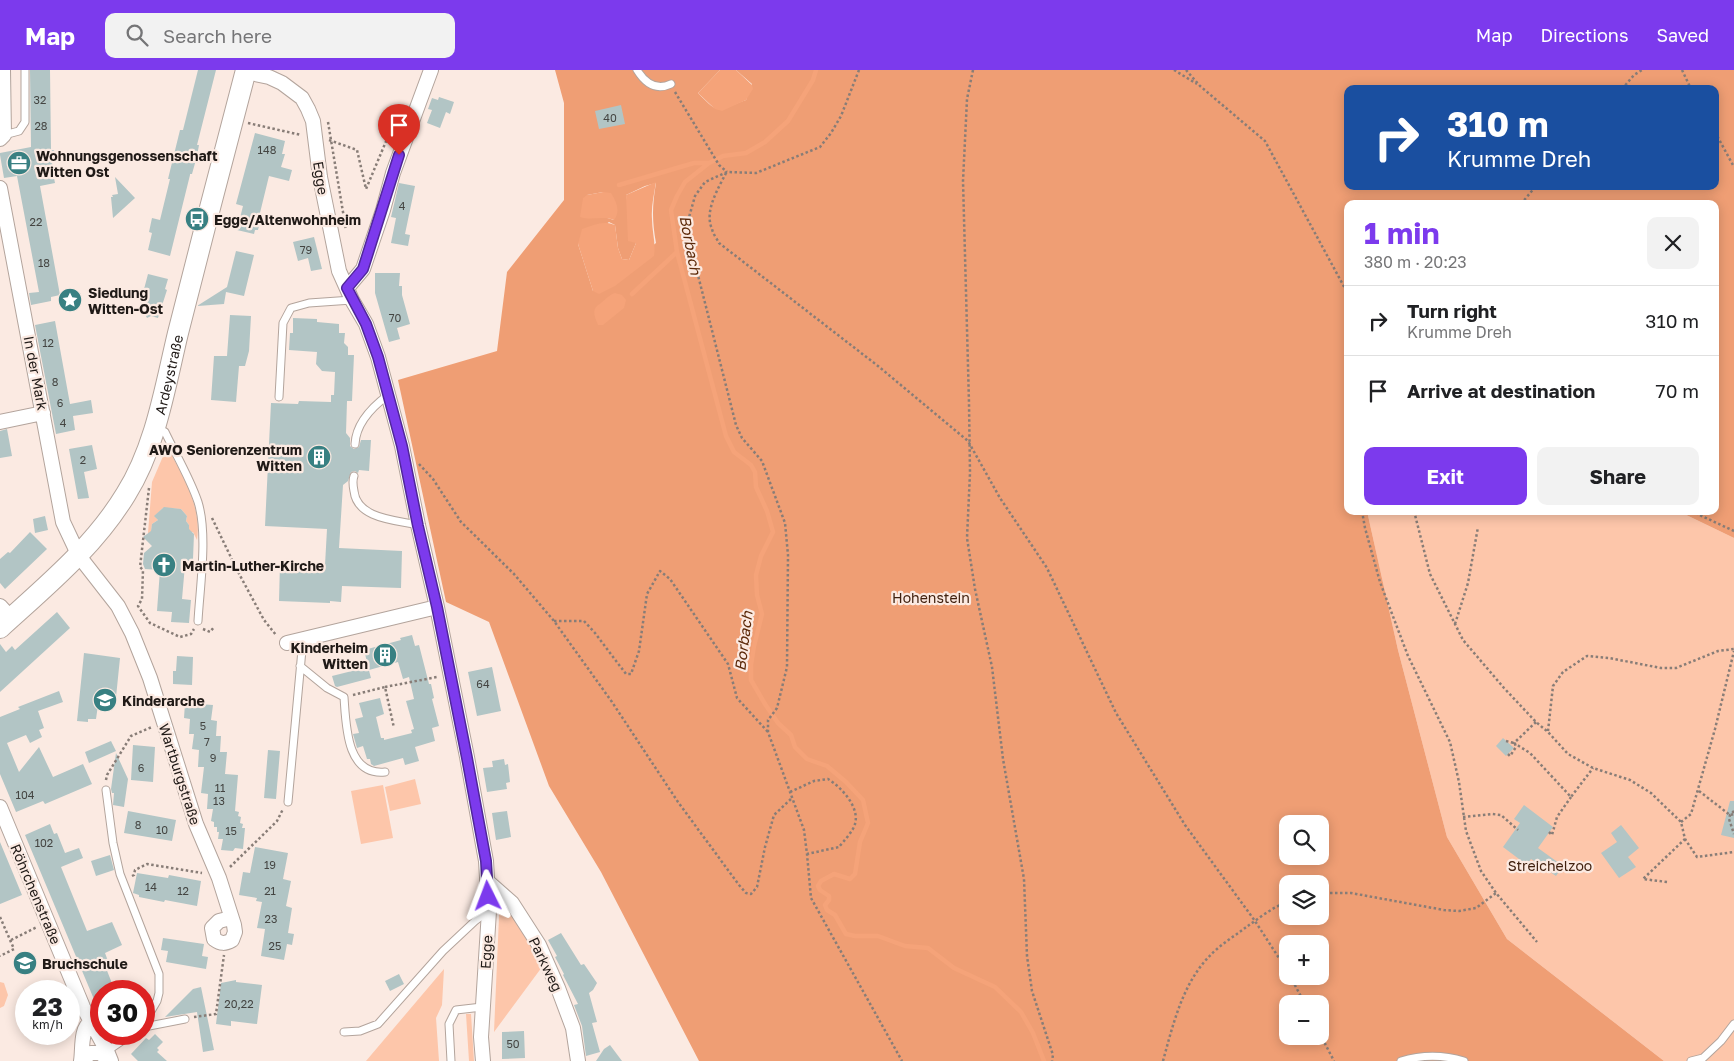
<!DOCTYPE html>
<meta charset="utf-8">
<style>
body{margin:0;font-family:"Golos Text",sans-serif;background:#f2f2f2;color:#202124;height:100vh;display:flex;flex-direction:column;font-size:19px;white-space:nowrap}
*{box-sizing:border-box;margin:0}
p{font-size:16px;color:#757577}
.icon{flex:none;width:28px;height:28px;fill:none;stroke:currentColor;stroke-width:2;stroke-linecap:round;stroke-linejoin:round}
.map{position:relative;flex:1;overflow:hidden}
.details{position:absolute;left:1344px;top:130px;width:375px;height:315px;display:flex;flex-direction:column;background:#fff;border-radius:10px;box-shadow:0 2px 12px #0003}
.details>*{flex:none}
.guide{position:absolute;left:1344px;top:15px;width:375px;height:105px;border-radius:10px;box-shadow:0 2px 12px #0003;background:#1a4fa0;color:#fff;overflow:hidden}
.tools{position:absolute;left:1279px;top:745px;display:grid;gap:10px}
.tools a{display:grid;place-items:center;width:50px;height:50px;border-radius:10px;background:#fff;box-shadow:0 2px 12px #0003;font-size:25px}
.speed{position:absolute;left:15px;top:910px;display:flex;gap:10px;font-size:25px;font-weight:700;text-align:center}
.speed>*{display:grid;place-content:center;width:65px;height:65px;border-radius:50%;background:#fff;box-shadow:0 2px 12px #0003;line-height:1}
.speed small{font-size:12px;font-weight:400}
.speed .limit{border:8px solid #d22;background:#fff;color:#111}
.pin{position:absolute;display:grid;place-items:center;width:42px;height:42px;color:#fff;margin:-51px -21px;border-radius:50% 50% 50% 0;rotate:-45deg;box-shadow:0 0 5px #0007}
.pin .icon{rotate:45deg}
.me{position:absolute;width:55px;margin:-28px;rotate:357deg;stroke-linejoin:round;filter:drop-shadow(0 0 4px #0008)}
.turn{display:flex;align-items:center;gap:18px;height:105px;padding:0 20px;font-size:22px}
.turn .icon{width:65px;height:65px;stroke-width:2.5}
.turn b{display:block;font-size:35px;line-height:42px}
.round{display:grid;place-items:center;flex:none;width:52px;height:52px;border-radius:10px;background:#f2f2f2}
.summary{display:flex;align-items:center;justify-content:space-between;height:85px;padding:0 20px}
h1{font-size:30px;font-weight:700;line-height:38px;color:#7c3aed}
.primary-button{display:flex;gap:10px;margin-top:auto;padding:10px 20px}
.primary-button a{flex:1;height:58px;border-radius:10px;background:#7c3aed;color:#fff;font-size:20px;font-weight:700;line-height:58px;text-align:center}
.primary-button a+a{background:#f2f2f2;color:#202124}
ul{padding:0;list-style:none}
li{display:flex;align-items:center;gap:15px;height:70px;padding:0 20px;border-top:1px solid #e0e0e0}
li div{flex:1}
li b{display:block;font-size:19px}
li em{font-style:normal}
header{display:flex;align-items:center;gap:30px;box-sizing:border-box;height:70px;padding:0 25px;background:#7c3aed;color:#fff}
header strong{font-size:24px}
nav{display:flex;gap:28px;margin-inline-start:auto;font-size:18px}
.search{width:350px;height:45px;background:#f2f2f2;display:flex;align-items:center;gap:12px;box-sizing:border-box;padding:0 18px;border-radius:10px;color:#757577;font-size:19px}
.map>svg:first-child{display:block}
.green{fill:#fdc6aa}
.forest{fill:#ef9e74;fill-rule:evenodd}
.water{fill:#f5a379}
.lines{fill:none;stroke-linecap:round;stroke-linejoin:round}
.stream{stroke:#f5a379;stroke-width:4.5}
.building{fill:#b2c5c5}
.lane-casing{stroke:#b3a49c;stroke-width:9}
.street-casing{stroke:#b3a49c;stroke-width:16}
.secondary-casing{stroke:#b3a49c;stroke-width:22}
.path{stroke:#887d77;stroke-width:2.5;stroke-dasharray:2.5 2.5;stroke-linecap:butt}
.lane{stroke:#fff;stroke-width:7}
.street{stroke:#fff;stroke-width:14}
.secondary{stroke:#fff;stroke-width:20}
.route-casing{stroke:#51269a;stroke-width:12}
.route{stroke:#7c3aed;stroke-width:9}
.labels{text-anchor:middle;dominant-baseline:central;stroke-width:4.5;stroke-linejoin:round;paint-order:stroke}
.number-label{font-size:11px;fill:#444542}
.poi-label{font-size:14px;font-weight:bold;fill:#201a17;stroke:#fbeae2;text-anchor:start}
.street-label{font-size:14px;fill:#201a17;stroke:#fbeae2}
.park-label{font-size:14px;fill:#40200e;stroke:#fbeae2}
.water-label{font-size:15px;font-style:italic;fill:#5c2909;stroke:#fbeae2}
</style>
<header>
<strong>Map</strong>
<div class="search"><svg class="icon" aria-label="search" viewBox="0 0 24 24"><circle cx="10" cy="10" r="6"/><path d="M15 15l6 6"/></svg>Search here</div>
<nav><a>Map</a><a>Directions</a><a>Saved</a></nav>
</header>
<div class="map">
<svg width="1734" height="991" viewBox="0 0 1734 991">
<rect width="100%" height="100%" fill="#fbeae2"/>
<path class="green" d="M167 377C183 405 202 437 197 470L193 462H188L189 455 186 451 187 446 181 439 163 438 155 446 158 450 152 454 151 464 148 463 152 412Z
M1367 441H1678L1734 468V991H1664L1507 869 1447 767 1398 580Z
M415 709 421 734 390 741 385 717Z
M383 715 393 768 361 774 351 721Z
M500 824 523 862 542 897 494 962Z
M444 899 442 935 436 948 439 991H366Z
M0 912 4 913 8 925 4 936 0 938Z
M466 944H471L474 991H469Z"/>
<path class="forest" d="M555 0H720L698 23C721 47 718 40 746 30L752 14 736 0H1734V468L1678 441H1715V134H1348V441H1367L1398 580 1447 767 1507 869 1664 991H699L601 802 549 716 489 552 446 532 398 310 497 281 507 202 564 130V33ZM1348 19H1715V116H1348ZM656 113C652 136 652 151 656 173L593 221 578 174 609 152 615 155 618 178 622 189 629 190 636 173 626 125 645 116ZM603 122 614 150 604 147 587 125ZM1288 754H1320V786H1288ZM1288 814H1320V846H1288ZM1288 874H1320V906H1288ZM1288 934H1320V966H1288Z"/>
<path class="water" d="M720 0H736L752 15 753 19 746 30 722 41 715 39 698 23Z
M656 112C654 125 651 137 652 149 652 162 656 173 654 186L615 216 599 224 593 221 578 174 582 159C593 155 604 150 615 155L618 178 622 189 629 190 636 173 628 171 626 125Z
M603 122 611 123C616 131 621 141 614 150 603 145 592 151 580 147L583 128 587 125Z
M615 223 622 225 626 230 624 238 603 255H598C594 245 591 239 601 233 606 229 609 225 615 223Z"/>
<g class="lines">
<path class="stream" d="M816 0 813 10 788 51 765 72 746 83 723 86 709 93 685 112 677 126 671 140 677 182 726 366 734 382 751 395 755 402 756 417 767 441 773 462 761 486 756 505 757 525 762 544 754 576 751 595V610L765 634 778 653 791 665 795 677 807 689 827 696 846 712 863 730 868 753 860 772 855 804 850 809 834 804 821 811 818 816 820 820 829 826V830L825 835 827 840 835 845 846 864 855 866H878L905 876 928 878 954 898 995 917 1021 942 1033 963 1044 991
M619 115 694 93H709
M632 224 677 182"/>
</g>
<path class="building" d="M30 0H50L51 80H54L56 92 52 93 56 108H54L55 113 40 116 60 225 51 227V231L31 235 29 223 39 222 17 106 4 108 0 85V83L31 77Z
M198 0H216L197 75H199L197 86 192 104H190V105L170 186 148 180 152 163 149 162 152 148 160 150 170 109H168L180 60H183Z
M439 27 454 32 450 44 446 42 440 58 427 53 432 40 428 39 432 28 438 30Z
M621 35 625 54 599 59 595 41Z
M255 63 285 71 282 84H285L281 97 292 100 289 111 269 106 259 147 261 148 258 160H255L254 164 237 160 243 136 236 134Z
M115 107 135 128 113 148 111 127H113L112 125 118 124Z
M399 113 415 116 405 164 410 165 408 176 391 173 396 148 391 147Z
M314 167 322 199 311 201 308 188 298 191 293 172Z
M236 181 254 185 244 226 226 222 224 234 197 236 227 217Z
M375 203H400L399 216H402V225L410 254 397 258 400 269 389 272 375 223Z
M148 204 168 209 165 219 167 220 158 248 151 246 147 248 145 244 138 242Z
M230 245 251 246 249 281 245 296H239L236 332 211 330 214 286H227Z
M293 248 317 249V252L339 254V263H345L344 273 348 277V285H354L352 331H347L346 363 350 368V376L354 379 359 377 361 370H371L369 401 359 400 358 403 355 401 351 402 348 411 343 415 339 478 402 481 401 518 342 516 341 532 330 531V533L279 531 280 493 325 495 327 459 265 456 271 333 298 334 299 331 331 332V325H334L335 302 322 301 316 294 317 282 289 280 290 263H293Z
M55 251 70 334 91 330 93 343 73 346 75 360 56 364 35 255Z
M7 359 12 386 0 388V361Z
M92 375 97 399 84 402 89 428 78 429 69 379Z
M164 437 181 439 187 446 186 451 189 455V459L194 464 193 489 185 495 182 529 191 530 189 553 171 552 172 542 157 541 160 500 145 499 143 494 144 483 152 476 143 467 151 461 152 454 158 450 154 446Z
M45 446 48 460 35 463 33 449Z
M30 462 47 479 5 519 0 513V489L8 482 10 483Z
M57 542 70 558 0 622V574L6 582 12 576 15 580Z
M412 565 415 576 419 575 429 614H431L434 628 432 629 439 656 432 658 435 671 415 677 419 691 405 695 403 688 374 696 371 694 370 689H367L363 676 357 678 353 664 359 663 355 649 363 647 359 633 380 628 384 644 376 647 381 668H384V670L412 663 411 660 414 659 406 631 414 629 409 607 403 609 398 592 369 600 364 580 401 570 400 568Z
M84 583 120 588 115 637 98 635 96 649H88V652L77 651Z
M177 586 193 587 192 615 173 614V601H176Z
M368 597 371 608 337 617 335 616 332 606Z
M492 597 501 641 477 646 468 602Z
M59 621 63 632 38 641 44 658 39 660 42 667 30 673 26 665 7 673 19 702 39 677 53 707 83 694 92 714 45 734 43 731 16 742 0 704V647L20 639 18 637Z
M185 633 213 635 211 650 217 651 216 666H221L220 682H227L225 704 238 705 235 741 239 742 238 746 241 747 240 753 243 754 242 758H245L243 779 235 778 233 781 221 780 223 769H218L219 762H217V757H214V752L211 751 213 739H207L208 724 201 723 204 697H198L199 680 192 679 194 664H189L190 649 184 648Z
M1503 668 1514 678 1506 686 1496 676Z
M111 671 116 681 89 693 85 682Z
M133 675 155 677 153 712 131 710Z
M268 680 280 681 276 729 264 728Z
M116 683 128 709 124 737 113 735 114 723H112L111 719Z
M504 689 505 695 508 694 510 712 506 713 507 719 487 722 483 698 493 697 492 691Z
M1730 731H1734V768L1721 765Z
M1524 735 1553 757 1538 778 1563 796 1556 806 1531 789 1527 795 1503 777 1520 753 1514 749Z
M128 741 176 750 172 771 124 763Z
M507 741 511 767 496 770 492 743Z
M50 754 54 764 57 763 65 783 79 778 83 788 61 797 87 861 112 852 122 875 105 883 108 891 104 893 115 921H101V946L25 765Z
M1621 755 1639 778 1628 787 1636 797 1619 808 1601 783 1617 772 1611 763Z
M0 772 22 825 0 834Z
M255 777 288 783 283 809 291 811 286 836 292 838 288 863 294 864 292 875 287 874 284 890 261 886 265 859 257 858 262 832 256 831 257 828 239 825 243 802 250 803Z
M110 785 114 800 96 806 91 791Z
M137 803 168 808 169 805 201 811 197 836 165 830 164 832 139 827V825L133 823Z
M561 863 581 895 584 894 597 913 593 920 589 923 597 952 592 953 600 982 586 986 582 956 574 935 578 934 563 905 564 904 555 887 557 886 548 870Z
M163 868 204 874 202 886 208 887 206 899 166 892 168 881 161 880Z
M399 904 404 914 390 921 385 911Z
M236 910V912L262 915 257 954 231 951V956L216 954 221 913Z
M201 917 214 980 203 982 197 942 165 947 193 919Z
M524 961 525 988 502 989V962Z
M155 964 163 972 157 978 159 980 157 982 167 991H138L131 984 146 968 149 970Z
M610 975 622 991H596L604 979Z"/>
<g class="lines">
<g class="lane-casing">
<path id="lane" d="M637 0C645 13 656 21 671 14
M4 65 19 61 25 52V0
M279 327 283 253 291 238 309 233 352 230
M158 358 165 362C176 385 190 408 198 432 208 464 200 516 198 551
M355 374C356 353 372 337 388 325
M354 406C352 411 353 416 354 421 357 449 396 450 418 455
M300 596 327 618 344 627C346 654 346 706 385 702
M106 720 113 773 120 804 159 904V923L157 931 144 953
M288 732 303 569
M144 957 185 949
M344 962 360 961 378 954 443 881 475 851 488 841
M107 981 132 964
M451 991 449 954 456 940 482 937
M1401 991C1421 985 1444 985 1464 991
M1691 991 1703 988 1721 971 1734 954"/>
</g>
<g class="street-casing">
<path id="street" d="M246 2 269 7 282 13 302 28 308 39 313 51 320 107 339 201 352 230 366 254 378 287 402 376 418 455 437 537 467 687 486 791 489 841 481 967 483 991
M0 69 4 65 3 0
M0 118 63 452 79 486 118 536 132 563 150 608 196 754 219 808 234 855 235 862 232 870C225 874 221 874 214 869L212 858 219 851 231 848
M347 218 363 199 383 140 393 103 431 0
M0 352 43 343
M0 536 11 548
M287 573 437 537
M0 737 83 937 107 981 111 991
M487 811 512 833 539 875 558 918 573 958 578 991
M82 990 91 983H100L110 991
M81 991C83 980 80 958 91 952"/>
</g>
<g class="secondary-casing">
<g id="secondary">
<path id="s1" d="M0 558C46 516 94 477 126 424 156 376 165 317 178 263 200 175 223 88 246 0"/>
</g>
</g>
<path class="path" d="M859 0 841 46 831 63 820 77 756 103 727 102 705 112 695 126 686 158 736 355 742 368 762 391 785 453 788 485 787 597 777 638 768 650V662L804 760 807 784 811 828 902 991
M973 0 967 29 963 111 969 333 970 403 967 468 975 519 992 597 1003 689 1024 809 1027 886 1032 921 1053 985 1052 991
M1174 0 1197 14
M1186 0 1200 16 1265 71 1348 224
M1682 0 1691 19
M1622 19 1634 5 1642 0
M675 22 719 95 727 102
M328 52 346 160
M248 53 301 65
M1715 62 1734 97
M329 70 357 80 366 119 387 69 393 62
M726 103C718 119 704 141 712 159 713 164 717 169 719 173L878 296 968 371 1000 428 1047 498 1116 643 1185 755 1255 851 1288 902
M1521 134 1536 116
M419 394 433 409 461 452 514 504 554 551 612 632 678 732 739 815 746 823 751 824 757 817 765 777 774 745 792 728
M149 418 140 497 143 500 142 529 138 536 150 553 180 567 191 564 194 559
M1362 441 1365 458 1380 512 1408 586 1450 672 1459 712 1466 761 1481 801 1496 823 1537 872
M1414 441 1430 504 1463 570 1504 618 1536 652 1548 662 1568 684 1593 698 1630 710 1651 723 1681 752 1685 769 1697 787 1734 782
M1691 441 1734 461
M212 448 237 500 264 550 276 565
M554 551H584L595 563 626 604H631L639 581 647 524 660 501 670 509 728 594 737 628 768 662
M1455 554 1468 513 1478 457
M203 559 210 562 214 557
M385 617 437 607
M353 625 385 617 394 658
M1536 652 1514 673 1530 683 1571 727 1593 698
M1548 661 1553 616 1563 602 1587 586 1609 588 1661 598H1676L1718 581 1734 579
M1506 671 1514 673
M1508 684 1510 686 1516 677 1515 674
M106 710 107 705 131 666 152 657
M1699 721 1730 745 1734 744
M790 722 814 711 828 709C841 717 860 737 855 754 854 760 843 772 839 777L807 784
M1734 741 1730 745 1729 749 1734 764
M1463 747 1492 744 1501 745 1518 760
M1681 752 1691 744 1715 659 1734 581
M1549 762 1552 765 1557 747 1571 727
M230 797 277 751 283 739
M132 806 134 805 135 800 147 794 202 803
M1667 812 1643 809 1685 769
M1320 823H1351L1444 840 1459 841 1476 838 1496 823
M0 847 14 879 0 886
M11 870 37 857
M1290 906 1305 934
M194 947 216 944 224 885
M1320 964 1334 991
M1163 991C1174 951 1184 907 1217 879 1226 871 1236 865 1245 858 1258 849 1272 837 1288 832"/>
<use href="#lane" class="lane"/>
<use href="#street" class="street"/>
<use href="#secondary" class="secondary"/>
</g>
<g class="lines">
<g class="route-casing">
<path id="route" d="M399 85 363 199 347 218 366 254 378 287 402 376 418 456 437 537 467 688 486 791 488 826"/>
</g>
<use href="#route" class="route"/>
</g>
<defs>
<g id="office-disc" transform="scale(1.25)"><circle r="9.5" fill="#388082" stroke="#fbeae2"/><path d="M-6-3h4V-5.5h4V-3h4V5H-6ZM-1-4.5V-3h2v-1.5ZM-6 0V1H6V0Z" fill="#fff"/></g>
<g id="bus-disc" transform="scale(1.25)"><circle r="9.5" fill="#388082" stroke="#fbeae2"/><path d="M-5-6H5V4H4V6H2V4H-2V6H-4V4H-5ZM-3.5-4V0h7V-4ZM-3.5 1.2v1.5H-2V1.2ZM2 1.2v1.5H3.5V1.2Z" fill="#fff"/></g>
<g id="sight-disc" transform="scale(1.25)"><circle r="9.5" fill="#388082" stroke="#fbeae2"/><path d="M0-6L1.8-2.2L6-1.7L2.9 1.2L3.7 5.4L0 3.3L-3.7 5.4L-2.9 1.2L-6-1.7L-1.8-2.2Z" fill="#fff"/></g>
<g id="building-disc" transform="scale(1.25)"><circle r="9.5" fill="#388082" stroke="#fbeae2"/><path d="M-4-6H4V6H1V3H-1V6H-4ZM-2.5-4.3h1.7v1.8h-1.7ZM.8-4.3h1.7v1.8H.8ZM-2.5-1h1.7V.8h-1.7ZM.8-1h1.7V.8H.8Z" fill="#fff"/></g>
<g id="church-disc" transform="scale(1.25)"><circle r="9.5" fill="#388082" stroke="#fbeae2"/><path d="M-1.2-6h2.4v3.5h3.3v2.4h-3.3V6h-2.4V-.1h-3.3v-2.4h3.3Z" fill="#fff"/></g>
<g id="school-disc" transform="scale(1.25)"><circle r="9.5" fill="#388082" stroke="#fbeae2"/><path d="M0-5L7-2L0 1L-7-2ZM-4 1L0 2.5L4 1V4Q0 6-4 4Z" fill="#fff"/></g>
</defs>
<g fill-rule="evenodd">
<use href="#office-disc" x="19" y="93"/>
<use href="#bus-disc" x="197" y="149"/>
<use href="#sight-disc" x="70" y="230"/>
<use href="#building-disc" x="319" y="387"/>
<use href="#church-disc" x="164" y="495"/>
<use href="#building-disc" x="385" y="585"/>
<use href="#school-disc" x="105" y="630"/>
<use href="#school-disc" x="25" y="893"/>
</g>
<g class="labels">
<g class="number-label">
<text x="40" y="29">32</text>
<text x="610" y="47">40</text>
<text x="41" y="55">28</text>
<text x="267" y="79">148</text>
<text x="402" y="135">4</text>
<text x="36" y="151">22</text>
<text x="306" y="179">79</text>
<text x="44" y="192">18</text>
<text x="395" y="247">70</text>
<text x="48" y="272">12</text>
<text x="55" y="311">8</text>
<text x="60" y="332">6</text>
<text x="63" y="352">4</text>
<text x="83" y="389">2</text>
<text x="483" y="613">64</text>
<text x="203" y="655">5</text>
<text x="207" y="671">7</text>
<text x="213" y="687">9</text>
<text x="141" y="697">6</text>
<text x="220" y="717">11</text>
<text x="25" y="724">104</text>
<text x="219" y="730">13</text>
<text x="138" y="754">8</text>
<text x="162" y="759">10</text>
<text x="231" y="760">15</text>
<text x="44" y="772">102</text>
<text x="270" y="794">19</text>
<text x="151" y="816">14</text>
<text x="183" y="820">12</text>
<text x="270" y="820">21</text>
<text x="271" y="848">23</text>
<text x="275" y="875">25</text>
<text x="239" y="933">20,22</text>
<text x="513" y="973">50</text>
</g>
<g class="poi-label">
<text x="36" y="85">Wohnungsgenossenschaft<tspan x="36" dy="16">Witten Ost</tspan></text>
<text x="214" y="149">Egge/Altenwohnheim</text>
<text x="88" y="222">Siedlung<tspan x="88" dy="16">Witten-Ost</tspan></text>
<text x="302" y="379" text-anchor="end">AWO Seniorenzentrum<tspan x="302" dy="16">Witten</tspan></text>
<text x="182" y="495">Martin-Luther-Kirche</text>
<text x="368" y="577" text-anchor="end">Kinderheim<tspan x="368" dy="16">Witten</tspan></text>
<text x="122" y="630">Kinderarche</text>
<text x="42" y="893">Bruchschule</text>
</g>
<g class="street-label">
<text transform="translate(321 108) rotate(81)">Egge</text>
<text transform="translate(36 303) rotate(79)">In der Mark</text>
<text stroke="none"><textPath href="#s1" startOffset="312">Ardeystraße</textPath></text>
<text transform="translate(180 704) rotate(72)">Wartburgstraße</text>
<text transform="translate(36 824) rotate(67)">Röhrchenstraße</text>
<text transform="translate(486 882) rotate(-87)">Egge</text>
<text transform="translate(546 894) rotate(64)">Parkweg</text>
</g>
<g class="park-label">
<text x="931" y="527">Hohenstein</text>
<text x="1550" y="795">Streichelzoo</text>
</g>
<g class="water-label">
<text transform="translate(691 175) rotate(79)">Borbach</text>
<text transform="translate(743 571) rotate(-83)">Borbach</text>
</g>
</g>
</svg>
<div class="tools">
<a><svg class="icon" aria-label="search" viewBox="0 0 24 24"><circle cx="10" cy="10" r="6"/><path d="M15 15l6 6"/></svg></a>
<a><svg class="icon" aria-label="layers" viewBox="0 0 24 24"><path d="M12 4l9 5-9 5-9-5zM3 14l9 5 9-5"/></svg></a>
<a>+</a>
<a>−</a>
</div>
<div class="speed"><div>23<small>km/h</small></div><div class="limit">30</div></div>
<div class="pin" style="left:399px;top:85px;background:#d93025"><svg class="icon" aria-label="arrive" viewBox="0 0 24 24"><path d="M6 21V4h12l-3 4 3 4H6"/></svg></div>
<svg class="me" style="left:488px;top:826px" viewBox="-20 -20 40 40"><path d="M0-17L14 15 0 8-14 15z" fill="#7c3aed" stroke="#fff" stroke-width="4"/></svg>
<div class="guide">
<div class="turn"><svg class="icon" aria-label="right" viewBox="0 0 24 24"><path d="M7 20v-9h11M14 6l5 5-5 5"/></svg><div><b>310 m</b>Krumme Dreh</div></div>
</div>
<section class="details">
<div class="summary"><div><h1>1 min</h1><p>380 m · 20:23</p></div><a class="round"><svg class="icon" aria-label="close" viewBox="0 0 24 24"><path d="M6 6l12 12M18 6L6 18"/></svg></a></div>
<ul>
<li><svg class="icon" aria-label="right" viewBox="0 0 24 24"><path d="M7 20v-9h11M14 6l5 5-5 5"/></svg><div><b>Turn right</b><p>Krumme Dreh</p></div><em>310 m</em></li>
<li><svg class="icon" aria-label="arrive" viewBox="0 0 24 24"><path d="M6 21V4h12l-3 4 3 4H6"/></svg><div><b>Arrive at destination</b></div><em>70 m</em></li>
</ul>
<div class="primary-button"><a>Exit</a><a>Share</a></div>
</section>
</div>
